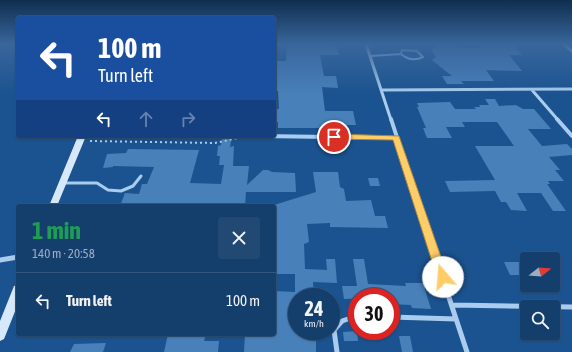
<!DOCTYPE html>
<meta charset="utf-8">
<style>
body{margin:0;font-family:"Asap Condensed",sans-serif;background:#214974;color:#f1f3f6;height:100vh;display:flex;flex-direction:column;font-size:15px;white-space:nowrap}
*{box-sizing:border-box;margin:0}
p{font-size:13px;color:#9daec2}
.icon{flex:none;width:22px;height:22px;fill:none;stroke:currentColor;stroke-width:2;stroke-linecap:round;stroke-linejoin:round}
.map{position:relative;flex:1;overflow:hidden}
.drawer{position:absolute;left:16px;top:204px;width:260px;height:132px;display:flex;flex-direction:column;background:#143e6c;border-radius:4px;box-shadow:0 1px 3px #0004,0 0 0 1px #33577f}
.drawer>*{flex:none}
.top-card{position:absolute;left:16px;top:16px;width:260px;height:122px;border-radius:4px;box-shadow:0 1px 3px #0004,0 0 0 1px #33577f;background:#1a4fa0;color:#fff;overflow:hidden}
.needle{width:26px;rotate:73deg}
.tools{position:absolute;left:520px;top:252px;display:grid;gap:8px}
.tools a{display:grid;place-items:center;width:40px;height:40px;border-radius:4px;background:#143e6c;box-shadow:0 1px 3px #0004,0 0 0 1px #33577f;font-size:20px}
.speed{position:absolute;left:288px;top:288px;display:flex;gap:8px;font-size:20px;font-weight:700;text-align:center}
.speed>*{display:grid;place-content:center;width:52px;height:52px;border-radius:50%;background:#143e6c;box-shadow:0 1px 3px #0004,0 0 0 1px #33577f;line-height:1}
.speed small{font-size:10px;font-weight:400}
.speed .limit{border:6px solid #d22;background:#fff;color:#111}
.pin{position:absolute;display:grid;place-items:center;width:34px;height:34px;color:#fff;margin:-17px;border:2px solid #fff;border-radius:50%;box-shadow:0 1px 4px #0007}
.me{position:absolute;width:44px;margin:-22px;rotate:342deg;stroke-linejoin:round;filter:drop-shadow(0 0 3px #0008)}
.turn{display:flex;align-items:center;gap:14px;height:84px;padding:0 16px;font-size:18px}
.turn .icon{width:52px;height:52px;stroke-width:2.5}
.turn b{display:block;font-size:28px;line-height:34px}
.lanes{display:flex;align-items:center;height:38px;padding:0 16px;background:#0003;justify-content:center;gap:20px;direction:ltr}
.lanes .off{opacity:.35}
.round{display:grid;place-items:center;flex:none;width:42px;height:42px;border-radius:4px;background:#214974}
.summary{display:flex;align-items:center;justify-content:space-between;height:68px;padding:0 16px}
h1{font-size:24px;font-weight:700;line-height:30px;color:#1e9e55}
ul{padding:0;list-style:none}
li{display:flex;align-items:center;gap:12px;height:56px;padding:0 16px;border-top:1px solid #33577f}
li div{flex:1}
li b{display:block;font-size:15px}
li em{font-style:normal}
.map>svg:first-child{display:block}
.building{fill:#4880b9}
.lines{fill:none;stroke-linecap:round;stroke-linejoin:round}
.path{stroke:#ace;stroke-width:2;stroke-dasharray:2 3;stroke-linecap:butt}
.lane-far1{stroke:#ace;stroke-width:2}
.lane{stroke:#ace;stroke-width:3}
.street-far2{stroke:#ace;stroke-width:3}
.street-far1{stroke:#ace;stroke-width:4}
.street{stroke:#ace;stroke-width:5}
.secondary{fill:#d7e8fa;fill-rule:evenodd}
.route{fill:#ffcd68;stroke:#a68544}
</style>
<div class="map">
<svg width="572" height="352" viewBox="0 0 572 352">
<rect width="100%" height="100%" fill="#1b5390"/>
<path class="building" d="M287 44 337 46 339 55H320L324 76H336L338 88 322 87 325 111H353L356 125H325L326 128H278V122H274V109H279L278 91H274V61H286Z
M439 44H451L456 46 459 48H481L478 44H512L522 55H509L522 71 486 70 494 81H461L464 84H447L442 76H452L432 60 436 57 431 50Z
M485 99H495L499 106 516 105 523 109H534L551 129H528L542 146 567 144 572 149V155L549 157 560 170H555L564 181H548L550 184H547L566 211H553L541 193H517L527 211 511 210 506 202H501L495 191 450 192 445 181 495 180 475 146H514L497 122H462L465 127H446L452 138H427L423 128H426L417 107H419L417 103 450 102 455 109H476L474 107H480L479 105H489Z
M223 136H232L230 147 234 146 233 166H249L247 185 263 170H268L272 172 295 173 296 192H246L245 206H120L125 193 139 194 142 184H147L154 167 113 166V167L103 168 107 154 126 153 128 149 199 150 190 183 221 184 224 165H219L220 156H217L218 146 221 145Z
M313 172H338L340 187 344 189 346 201 371 200 375 216H385L388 228 330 227V223L307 224 309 242 304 244 305 269 327 270 326 259H335L337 283 313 282 314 297H297V331H316V352H244L245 334H274V291L295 292V274H274V205L316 192Z
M368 178H378L380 186H370Z
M353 259H364L368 284 406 286 405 283H423L431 309 412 308 411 305 391 304V297L344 299 342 286H357Z
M504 262H527V275H510Z
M357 331 358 341H344L343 332Z
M168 334H206L204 341H219L218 352H164Z
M399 336H410L413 352H402Z
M106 343 103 352H70L74 344Z"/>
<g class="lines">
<path class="path" d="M90 141 215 143 247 136"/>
<path class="lane-far1" d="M402 50 417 51 423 57C415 61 408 60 401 54Z
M370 56 401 54"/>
<path class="lane" d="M64 183H97L108 190 121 191 133 186 141 176"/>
<path class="street-far2" d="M366 44 391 120
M564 44 572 51
M381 90 572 89
M532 90 558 120"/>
<path class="street-far1" d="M391 119 424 220
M557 119 572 136
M261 136 396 138"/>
<path class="street" d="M423 219 467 352
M0 260 18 257
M452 305 572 307
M391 317 456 319
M337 352 334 330 342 321 357 316"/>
<path class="secondary" d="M78 136H86L57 206H49Z
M18 285V304L4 339 0 341V321L14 286Z"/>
</g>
<linearGradient id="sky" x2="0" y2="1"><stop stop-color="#0f2e4f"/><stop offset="0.47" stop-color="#39669c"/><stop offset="1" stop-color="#39669c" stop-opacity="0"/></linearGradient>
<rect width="572" height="94" fill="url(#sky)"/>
<path class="route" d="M334 134 399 136 448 277 447 281 443 283 438 281 437 277 393 140 331 139 330 137Z"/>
</svg>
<div class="tools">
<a><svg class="needle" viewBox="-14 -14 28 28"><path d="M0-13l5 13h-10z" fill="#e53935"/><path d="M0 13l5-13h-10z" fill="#9daec2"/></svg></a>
<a><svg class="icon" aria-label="search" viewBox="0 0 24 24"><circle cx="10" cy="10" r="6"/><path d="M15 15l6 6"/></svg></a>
</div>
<div class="speed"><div>24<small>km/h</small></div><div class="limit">30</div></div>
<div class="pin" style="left:334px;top:137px;background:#d93025"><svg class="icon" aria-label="arrive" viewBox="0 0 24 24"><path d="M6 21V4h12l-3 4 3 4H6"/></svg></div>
<svg class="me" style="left:443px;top:277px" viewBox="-20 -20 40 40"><circle r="19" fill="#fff"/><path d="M0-13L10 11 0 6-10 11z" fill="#ffcd68"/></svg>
<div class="top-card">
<div class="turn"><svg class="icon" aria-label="left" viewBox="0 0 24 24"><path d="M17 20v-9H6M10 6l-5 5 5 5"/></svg><div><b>100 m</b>Turn left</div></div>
<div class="lanes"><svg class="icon" aria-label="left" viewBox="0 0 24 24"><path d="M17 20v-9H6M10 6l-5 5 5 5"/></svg><svg class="icon off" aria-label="ahead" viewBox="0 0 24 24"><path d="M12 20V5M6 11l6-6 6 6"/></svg><svg class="icon off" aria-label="right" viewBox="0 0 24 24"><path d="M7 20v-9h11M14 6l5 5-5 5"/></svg></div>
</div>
<section class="drawer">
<div class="summary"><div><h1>1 min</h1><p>140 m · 20:58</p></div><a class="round"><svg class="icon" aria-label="close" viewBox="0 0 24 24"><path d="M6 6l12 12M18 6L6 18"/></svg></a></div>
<ul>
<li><svg class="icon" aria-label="left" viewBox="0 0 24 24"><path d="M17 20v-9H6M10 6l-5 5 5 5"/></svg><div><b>Turn left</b></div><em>100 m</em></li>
</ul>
</section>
</div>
